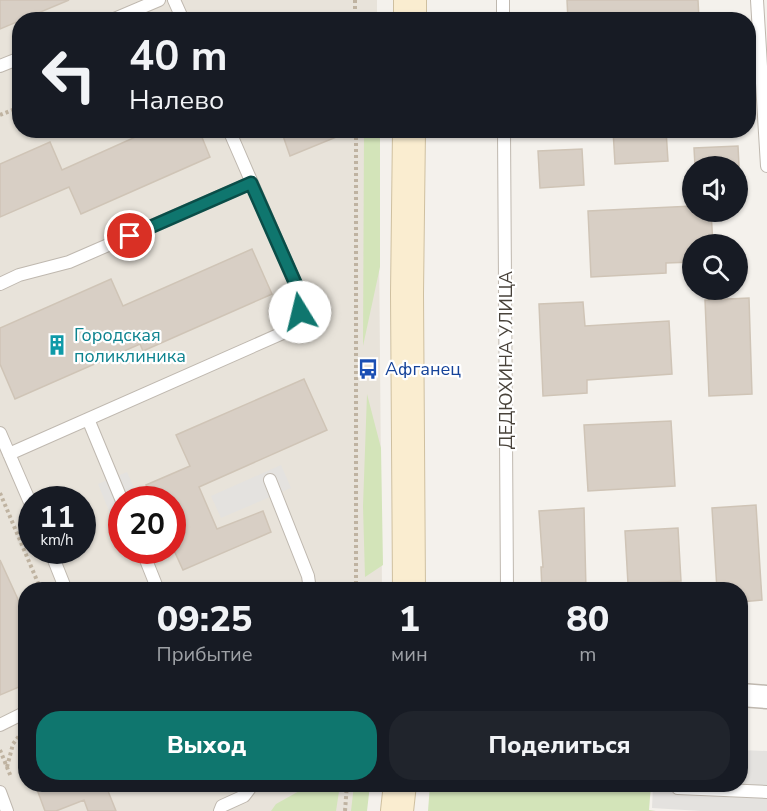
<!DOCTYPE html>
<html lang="ru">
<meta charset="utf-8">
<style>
body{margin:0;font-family:"Nunito Sans",sans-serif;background:#20242c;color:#f1f3f6;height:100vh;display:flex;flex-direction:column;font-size:22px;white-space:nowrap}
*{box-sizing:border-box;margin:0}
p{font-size:20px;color:#9ea1a6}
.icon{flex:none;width:33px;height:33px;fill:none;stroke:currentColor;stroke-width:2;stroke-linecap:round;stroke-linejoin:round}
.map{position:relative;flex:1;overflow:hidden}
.side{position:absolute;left:18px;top:582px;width:730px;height:210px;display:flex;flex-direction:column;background:#171b24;border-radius:24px;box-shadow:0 2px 4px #0004}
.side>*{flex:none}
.top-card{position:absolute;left:12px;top:12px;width:744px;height:126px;border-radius:24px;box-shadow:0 2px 4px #0004;background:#171b24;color:#f1f3f6;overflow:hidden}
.controls{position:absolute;left:682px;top:156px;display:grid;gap:12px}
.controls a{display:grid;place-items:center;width:66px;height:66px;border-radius:50%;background:#171b24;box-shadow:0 2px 4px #0004;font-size:30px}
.speed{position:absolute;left:18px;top:486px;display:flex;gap:12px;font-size:30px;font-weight:700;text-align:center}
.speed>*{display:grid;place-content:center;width:78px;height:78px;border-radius:50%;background:#171b24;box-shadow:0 2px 4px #0004;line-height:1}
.speed small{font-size:15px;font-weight:400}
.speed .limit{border:9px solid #d22;background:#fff;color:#111}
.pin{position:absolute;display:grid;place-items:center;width:51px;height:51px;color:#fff;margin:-26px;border:3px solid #fff;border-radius:50%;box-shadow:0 2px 6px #0007}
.me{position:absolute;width:66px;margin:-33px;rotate:351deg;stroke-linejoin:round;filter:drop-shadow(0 0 4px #0008)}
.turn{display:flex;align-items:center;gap:21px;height:126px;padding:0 18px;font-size:27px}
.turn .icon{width:78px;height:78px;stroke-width:2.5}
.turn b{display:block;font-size:42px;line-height:51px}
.eta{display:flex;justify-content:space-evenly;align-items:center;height:102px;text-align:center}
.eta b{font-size:36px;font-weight:800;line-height:42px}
.primary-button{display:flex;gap:12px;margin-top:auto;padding:12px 18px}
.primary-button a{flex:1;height:69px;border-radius:24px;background:#0f766e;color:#fff;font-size:24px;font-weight:800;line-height:69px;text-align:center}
.primary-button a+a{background:#20242c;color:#f1f3f6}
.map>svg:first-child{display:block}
.residential{fill:#e8e3da;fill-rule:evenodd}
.green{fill:#d3e4b9}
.parking{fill:#e4e2df}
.building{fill:#d8cfc5;stroke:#cfc4b6;stroke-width:1.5}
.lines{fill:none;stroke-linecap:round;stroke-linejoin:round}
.service-casing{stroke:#bfb8af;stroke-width:14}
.minor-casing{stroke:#bfb8af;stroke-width:25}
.secondary-casing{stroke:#cfc0a0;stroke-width:34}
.path{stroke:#bfb3a1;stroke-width:4;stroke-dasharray:3 3;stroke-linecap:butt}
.service{stroke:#fff;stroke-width:12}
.minor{stroke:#fff;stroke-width:22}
.secondary{stroke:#faedd0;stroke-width:32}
.route-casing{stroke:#0a4d48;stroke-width:15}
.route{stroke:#0f766e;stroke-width:10}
.labels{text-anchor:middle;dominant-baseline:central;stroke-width:4.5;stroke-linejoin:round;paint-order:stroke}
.culture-label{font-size:18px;fill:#0d838f;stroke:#fff;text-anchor:start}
.street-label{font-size:18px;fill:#48423a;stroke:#fff}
.transit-label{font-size:18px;fill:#164399;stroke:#fff;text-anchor:start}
</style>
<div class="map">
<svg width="767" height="811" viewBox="0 0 767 811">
<rect width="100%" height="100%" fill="#f4f1ec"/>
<path class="residential" d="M0 0H377V19L20 20V130L378 131 382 587V590H26V784L360 785 357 811H0ZM32 500H82V550H32ZM122 500H172V550H122Z"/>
<path class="green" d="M364 131H380V267L363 346Z
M367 394 381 448 383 565 365 577 363 506Z
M310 785H340L336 811H271L276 804Z
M354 785H370L367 811H351Z
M430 785H651L649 810 656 811H428Z"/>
<path class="parking" d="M281 465 291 488 221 518 211 496Z
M127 472 139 499 122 500 121 540 98 484Z
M741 750 767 751V811H701L652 808 653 785 741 784Z"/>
<path class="building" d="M0 0H69L0 29Z
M567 0H698L699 20H568Z
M151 130H199L210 157 81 214 69 187 0 217V164L50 142 62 170Z
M281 130H351V131L290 156Z
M613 130H666L668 161 615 164Z
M738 146 739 166H695L694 148Z
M582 149 584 185 540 188 538 151Z
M693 206V212H711L713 244H693V262L666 263V273L591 277 588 211Z
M252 249 272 294 143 351 140 344 15 399 0 364V328L111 279 123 306Z
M749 298 752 394 709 396 705 300Z
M583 302 585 326 669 321 672 374 587 380V393L543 396 539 304Z
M304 379 327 430 199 487 217 529 263 511 271 532 183 570 172 546V500H152L146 485 190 466 176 435Z
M671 421 675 486 588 491 584 425Z
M756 505 762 600 741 602V590H717L712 508Z
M584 508 586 590H542L541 567H543L539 511Z
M678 528 681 581 628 584 625 531Z
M0 560 26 617V684L0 695Z
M35 784H120L121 786 108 791 116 811H88L84 800 56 811H45Z"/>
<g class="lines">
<g class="service-casing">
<path id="service" d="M174 0 183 20
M503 0V20
M757 0 767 166
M112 20 159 0
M0 66 20 58
M504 130 507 590
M0 284 19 275 69 262 251 183
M88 419 122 501
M0 433 32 507
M9 454 285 332C299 320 300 315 301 296L229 130
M270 480 308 576 310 590
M50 550 66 590
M142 550 158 590
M0 725 26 712
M677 784 678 788 767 792
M0 792 7 811
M220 811 222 806 244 796 253 784"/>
</g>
<g class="minor-casing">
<path id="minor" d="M741 695 767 697"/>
</g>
<g class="secondary-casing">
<path id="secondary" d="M410 20V0
M409 130 407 294 409 590
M397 811 400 784"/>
</g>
<path class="path" d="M355 0V20
M0 115 20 107
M0 493 41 590
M356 590V130
M0 750 11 777
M7 767 13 744 19 736
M345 811 347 784"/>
<use href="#service" class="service"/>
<use href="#minor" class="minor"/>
<use href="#secondary" class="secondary"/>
</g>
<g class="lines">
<g class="route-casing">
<path id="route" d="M130 236 251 183 301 296 300 312"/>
</g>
<use href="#route" class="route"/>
</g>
<defs>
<g id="building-bare" transform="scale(1.62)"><path d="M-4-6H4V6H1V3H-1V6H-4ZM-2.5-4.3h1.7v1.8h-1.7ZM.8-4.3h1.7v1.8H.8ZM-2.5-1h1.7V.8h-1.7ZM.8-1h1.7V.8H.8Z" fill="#0f9aa8" stroke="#fff" stroke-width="2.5" paint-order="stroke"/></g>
<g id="bus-bare" transform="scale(1.62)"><path d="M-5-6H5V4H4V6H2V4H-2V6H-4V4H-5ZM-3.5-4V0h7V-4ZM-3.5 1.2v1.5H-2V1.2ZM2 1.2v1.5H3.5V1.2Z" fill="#1a4fb4" stroke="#fff" stroke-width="2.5" paint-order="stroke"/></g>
</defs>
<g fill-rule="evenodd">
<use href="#building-bare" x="57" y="345"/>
<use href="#bus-bare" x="368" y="369"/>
</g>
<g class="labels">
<g class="culture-label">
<text x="74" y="335">Городская<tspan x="74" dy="21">поликлиника</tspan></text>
</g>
<g class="street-label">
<text transform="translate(506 360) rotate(-90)">ДЕДЮХИНА УЛИЦА</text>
</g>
<g class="transit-label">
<text x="385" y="369">Афганец</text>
</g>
</g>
</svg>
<div class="controls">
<a><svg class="icon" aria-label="sound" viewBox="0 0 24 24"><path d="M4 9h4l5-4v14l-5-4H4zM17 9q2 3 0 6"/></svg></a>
<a><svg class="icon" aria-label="search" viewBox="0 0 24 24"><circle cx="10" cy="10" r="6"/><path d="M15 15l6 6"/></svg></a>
</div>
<div class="speed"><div>11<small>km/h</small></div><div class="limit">20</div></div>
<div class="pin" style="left:130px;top:236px;background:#d93025"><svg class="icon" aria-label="arrive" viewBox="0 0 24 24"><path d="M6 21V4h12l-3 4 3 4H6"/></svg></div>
<svg class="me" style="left:300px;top:312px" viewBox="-20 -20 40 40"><circle r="19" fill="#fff"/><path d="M0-13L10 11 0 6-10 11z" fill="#0f766e"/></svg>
<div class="top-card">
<div class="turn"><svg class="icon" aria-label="left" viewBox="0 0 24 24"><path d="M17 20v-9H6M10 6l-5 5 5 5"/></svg><div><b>40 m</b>Налево</div></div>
</div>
<section class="side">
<div class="eta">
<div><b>09:25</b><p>Прибытие</p></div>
<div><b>1</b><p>мин</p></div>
<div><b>80</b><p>m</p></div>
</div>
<div class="primary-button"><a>Выход</a><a>Поделиться</a></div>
</section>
</div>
